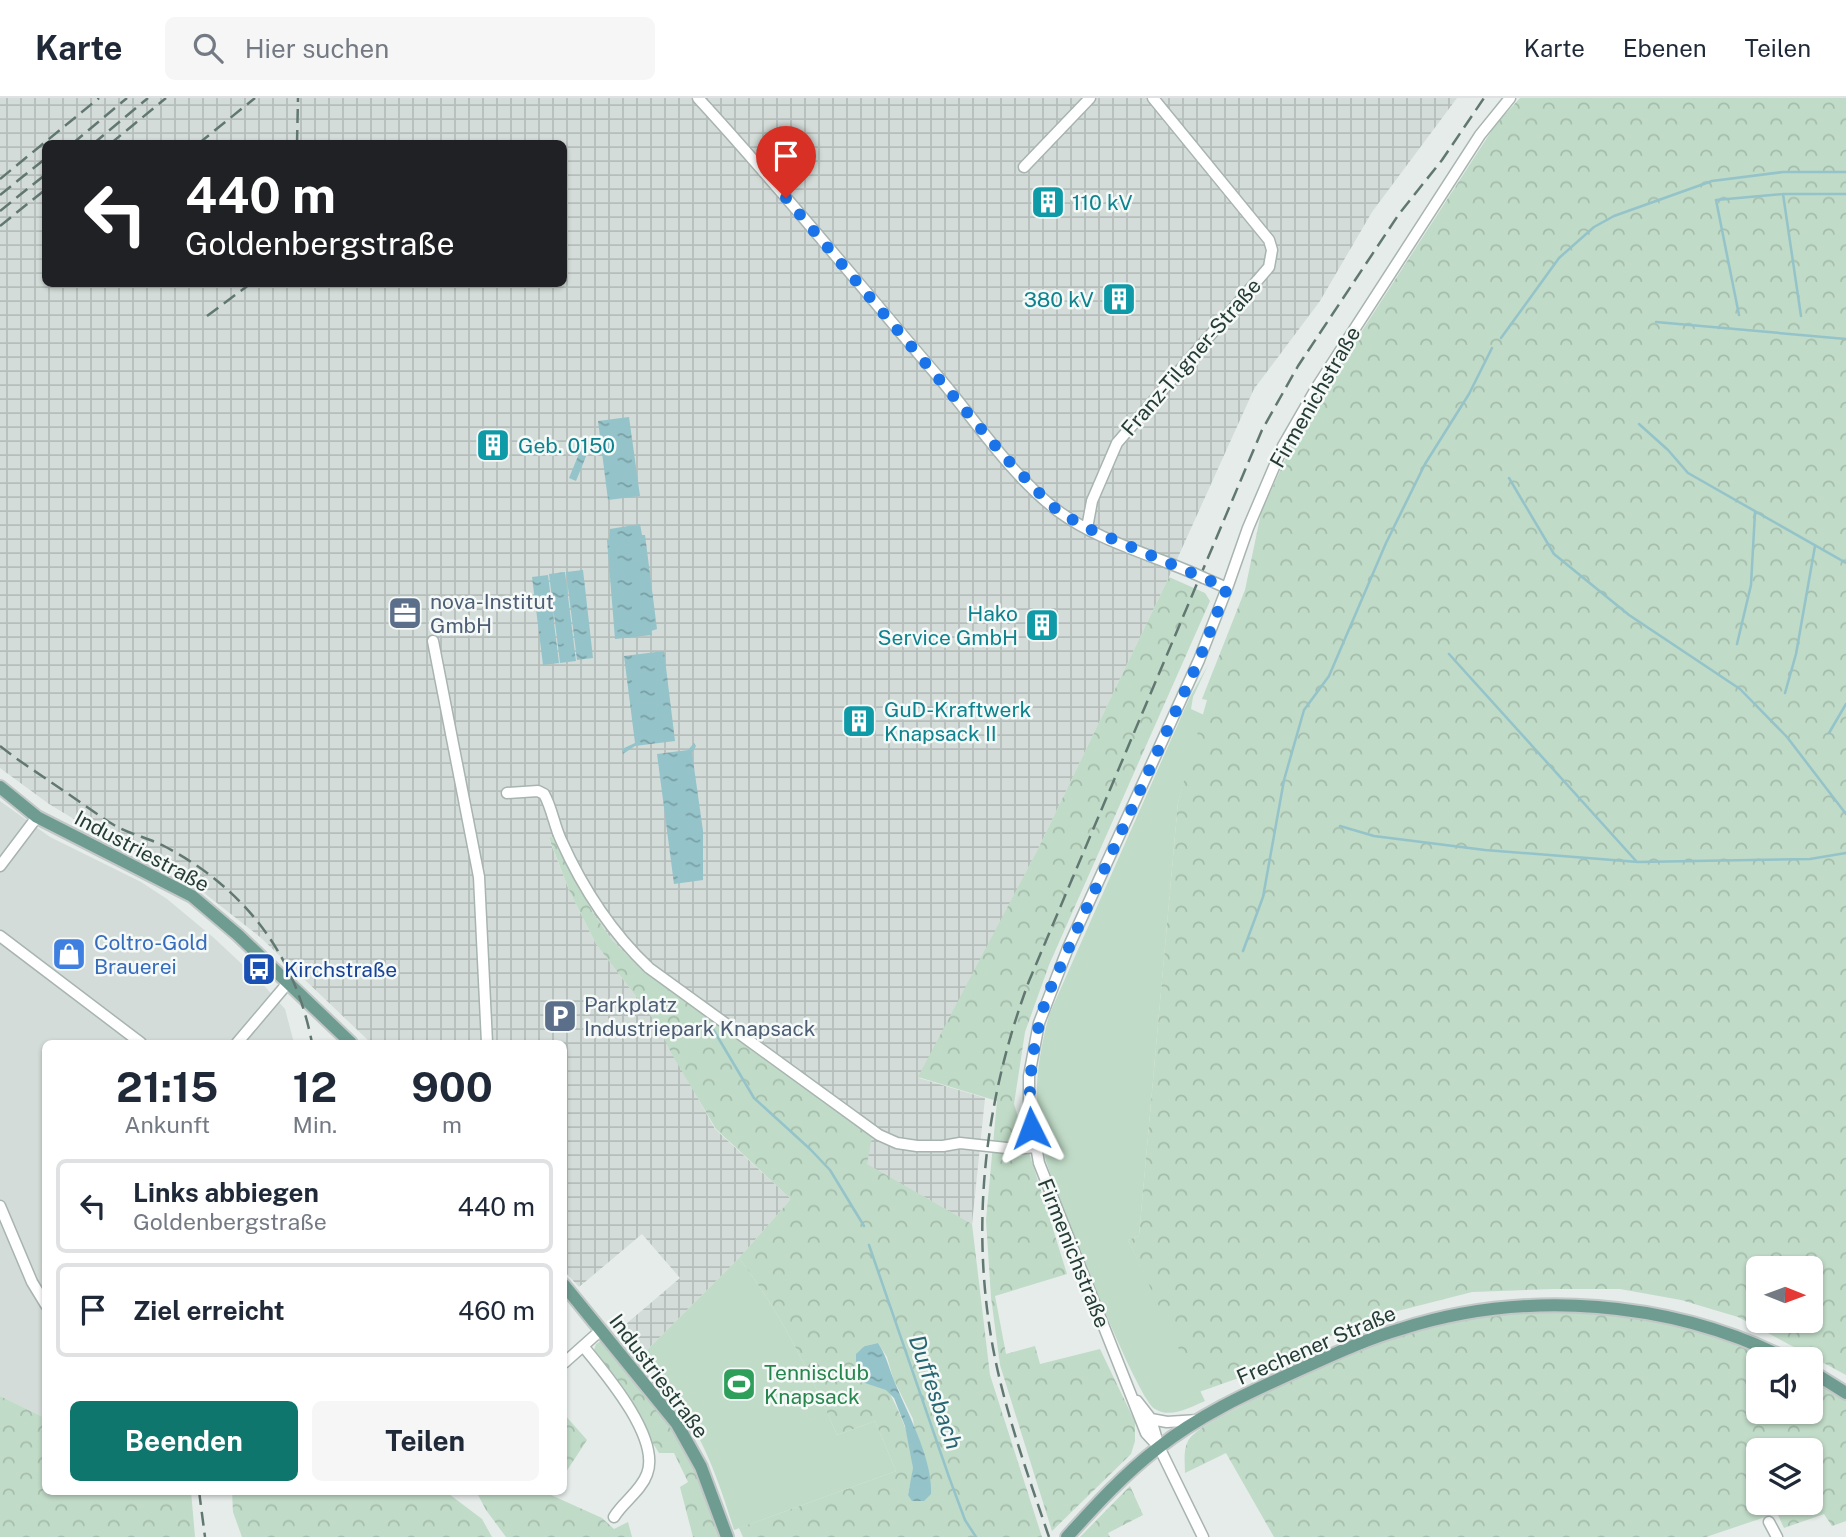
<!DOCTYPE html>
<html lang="de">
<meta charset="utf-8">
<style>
body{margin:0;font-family:"Public Sans",sans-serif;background:#f6f6f7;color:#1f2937;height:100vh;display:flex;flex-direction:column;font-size:26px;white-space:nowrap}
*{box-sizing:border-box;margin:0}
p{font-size:23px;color:#747a83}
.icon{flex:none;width:38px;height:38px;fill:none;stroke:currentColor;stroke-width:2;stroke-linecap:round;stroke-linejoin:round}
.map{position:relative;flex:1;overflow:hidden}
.side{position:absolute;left:42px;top:942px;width:525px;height:455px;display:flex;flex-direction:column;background:#fff;border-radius:10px;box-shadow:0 2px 5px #0004}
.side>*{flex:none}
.guide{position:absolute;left:42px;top:42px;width:525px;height:147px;border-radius:10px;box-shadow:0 2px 5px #0004;background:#202124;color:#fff;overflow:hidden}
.needle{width:46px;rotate:91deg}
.buttons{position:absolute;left:1746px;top:1158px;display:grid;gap:14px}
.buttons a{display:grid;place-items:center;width:77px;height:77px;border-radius:10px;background:#fff;box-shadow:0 2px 5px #0004;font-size:35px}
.pin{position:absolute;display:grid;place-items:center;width:60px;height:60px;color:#fff;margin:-72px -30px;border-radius:50% 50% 50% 0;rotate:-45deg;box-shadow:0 0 7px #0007}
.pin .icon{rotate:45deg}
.me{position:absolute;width:77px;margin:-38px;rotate:357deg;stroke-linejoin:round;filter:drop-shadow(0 0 5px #0008)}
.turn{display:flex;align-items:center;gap:24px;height:147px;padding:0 28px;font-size:32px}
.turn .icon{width:91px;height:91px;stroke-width:2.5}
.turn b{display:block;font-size:49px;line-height:60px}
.eta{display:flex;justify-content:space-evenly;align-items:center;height:119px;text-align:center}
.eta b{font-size:42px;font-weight:700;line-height:49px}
.primary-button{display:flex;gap:14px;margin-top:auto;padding:14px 28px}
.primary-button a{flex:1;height:80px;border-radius:10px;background:#0f766e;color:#fff;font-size:28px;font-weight:700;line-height:80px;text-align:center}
.primary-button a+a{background:#f6f6f7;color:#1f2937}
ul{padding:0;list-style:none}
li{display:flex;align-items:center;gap:21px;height:94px;margin:0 14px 10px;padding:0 14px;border:4px solid #e0e1e3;border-radius:10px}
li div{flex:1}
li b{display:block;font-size:26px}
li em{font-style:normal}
header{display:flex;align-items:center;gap:42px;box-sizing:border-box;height:98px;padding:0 35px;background:#fff;border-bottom:2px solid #e0e1e3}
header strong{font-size:33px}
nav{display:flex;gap:38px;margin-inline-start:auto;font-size:24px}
.search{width:490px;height:63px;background:#f6f6f7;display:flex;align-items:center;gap:18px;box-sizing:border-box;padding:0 24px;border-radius:10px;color:#747a83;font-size:26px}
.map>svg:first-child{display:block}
.built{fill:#d3dcd8}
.industrial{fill:url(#industrial-grid);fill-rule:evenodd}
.grass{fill:#c0dbc7}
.forest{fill:url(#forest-crowns);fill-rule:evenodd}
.water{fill:url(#water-ripples)}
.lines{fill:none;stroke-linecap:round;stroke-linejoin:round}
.stream{stroke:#94c3ca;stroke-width:2.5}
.minor-casing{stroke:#a8b4b0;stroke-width:13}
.major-casing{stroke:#c2c8c7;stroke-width:16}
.minor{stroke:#fff;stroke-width:10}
.major{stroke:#6f9c90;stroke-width:12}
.rail{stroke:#617771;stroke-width:2.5;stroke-dasharray:14 7;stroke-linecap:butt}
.minor-bridge-casing{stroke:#a8b4b0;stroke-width:13;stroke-linecap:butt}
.minor-bridge{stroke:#fff;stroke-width:10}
.route{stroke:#1a73e8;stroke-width:12;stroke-dasharray:0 21.6}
.labels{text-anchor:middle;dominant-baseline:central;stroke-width:5;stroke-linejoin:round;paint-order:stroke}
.culture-label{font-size:21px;fill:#0d838f;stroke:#f5f9f7;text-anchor:start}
.street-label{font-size:21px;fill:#263c36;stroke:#f5f9f7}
.service-label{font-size:21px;fill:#4e5e75;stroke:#f5f9f7;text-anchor:start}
.shop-label{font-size:21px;fill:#366cbe;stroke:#f5f9f7;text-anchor:start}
.transit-label{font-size:21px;fill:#164399;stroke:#f5f9f7;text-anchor:start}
.leisure-label{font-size:21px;fill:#27864d;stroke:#f5f9f7;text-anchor:start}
.water-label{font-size:23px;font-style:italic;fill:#276671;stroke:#f5f9f7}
</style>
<header>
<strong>Karte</strong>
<div class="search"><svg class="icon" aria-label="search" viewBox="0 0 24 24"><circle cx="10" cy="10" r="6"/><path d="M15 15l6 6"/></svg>Hier suchen</div>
<nav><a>Karte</a><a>Ebenen</a><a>Teilen</a></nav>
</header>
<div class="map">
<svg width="1846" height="1439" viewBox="0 0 1846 1439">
<defs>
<pattern id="industrial-grid" width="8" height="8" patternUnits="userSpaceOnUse" patternTransform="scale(1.75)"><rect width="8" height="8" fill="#d3dcd8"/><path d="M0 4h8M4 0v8" fill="none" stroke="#b5beba"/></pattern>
<pattern id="forest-crowns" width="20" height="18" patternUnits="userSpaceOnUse" patternTransform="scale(1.75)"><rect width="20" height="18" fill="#c0dbc7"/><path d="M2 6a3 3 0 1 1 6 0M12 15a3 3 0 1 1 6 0" fill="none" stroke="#a5bdac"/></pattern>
<pattern id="water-ripples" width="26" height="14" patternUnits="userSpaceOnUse" patternTransform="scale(1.75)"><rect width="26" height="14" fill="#94c3ca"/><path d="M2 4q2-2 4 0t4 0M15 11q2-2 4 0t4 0" fill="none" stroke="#79a0a5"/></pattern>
</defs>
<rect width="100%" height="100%" fill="#e5ece9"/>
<path class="built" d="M0 703 50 739 141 784 167 801 214 840 259 882 285 911 294 945H46L45 1320 0 1298Z"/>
<path class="industrial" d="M0 0H1457L1372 114 1320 203 1254 291 1169 479 1039 749 919 980 985 1000 972 1126 866 1066 872 1039 640 870 612 842 593 815 553 739 549 741 569 792 596 846 655 923 715 1031 791 1101 739 1160 641 1258 619 1232 680 1180 642 1136 579 1189 564 1173V945H371L260 839 185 780 89 730 49 706 0 670ZM46 46H564V186H46Z"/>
<path class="grass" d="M1208 567 1193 599 1191 611 1204 617 1178 704 1139 1138 1128 1142 1205 1303C1190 1309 1171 1321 1155 1311 1135 1299 1057 1096 1046 1063 1043 1053 1041 1043 1039 1032 1033 992 1039 956 1049 917L1190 599Z
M739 1160C780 1214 810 1274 837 1337L875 1323 896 1373 734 1432C720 1386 704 1341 676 1301 665 1286 652 1272 641 1258Z"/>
<path class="forest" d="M1520 0H1846V1277L1738 1219 1681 1202 1620 1191H1553L1472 1194 1382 1217 1351 1228 1267 1270 1199 1294 1128 1142 1139 1138 1178 704 1207 602 1202 601 1245 492 1261 415 1294 342 1312 310 1496 26ZM1759 1171H1811V1223H1759Z
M1169 479 1205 495 1210 503 1049 867 1025 934 1014 1006 1067 1176 995 1198 1006 1256 1035 1248 1040 1266 1100 1251 1135 1324V1343L1131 1356 1052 1433 1000 1267 991 1199 986 1122 997 1003 918 979 1039 749Z
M552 739 593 815 612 842 640 870 872 1039 867 1066 972 1126 990 1277 1042 1439H743L739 1430 896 1373 875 1323 837 1337C810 1274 780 1214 739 1160L791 1101 716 1031 673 958 655 923 596 846 569 792 549 740ZM878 1245 887 1259 893 1280 913 1321 924 1403 908 1397C909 1389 913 1379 913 1370 913 1328 883 1285 865 1248Z
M1548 1213C1633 1216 1698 1228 1777 1262H1759V1314H1811V1280L1846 1301V1423L1832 1428 1824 1416 1784 1430 1777 1415 1706 1439H1274L1226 1355 1185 1375C1185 1364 1183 1353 1188 1343 1194 1331 1228 1315 1241 1308 1343 1254 1432 1218 1548 1213ZM1759 1353H1811V1405H1759Z
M601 1243 671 1327 693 1365 720 1439H693L680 1389 688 1384 674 1355H659L594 1252 596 1246Z
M0 1298 45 1320 46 1393H191L195 1439H0Z
M564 1316 587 1342 564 1377Z
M1130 1388 1143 1417 1108 1435 1110 1439H1080Z
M232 1393H445L482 1421 492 1439H242L233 1414Z
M476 1393H553L551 1397 602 1420 614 1431 628 1424 632 1439H506L486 1412Z"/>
<path class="water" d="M629 319 640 398 608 402 598 323Z
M590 340 593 341 576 383 569 380 585 341 589 343Z
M640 426 642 437H645L657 531 651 533 652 537 615 541 607 442 609 441 610 431Z
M583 472 593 560 577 562 566 474Z
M565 474 576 563 560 565 549 476Z
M548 477 559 565 543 567 532 479Z
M664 553 675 643 635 648 623 656 622 651 635 645 624 558Z
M694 645 696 648 692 655 703 733V782L674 786 657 656 688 652Z
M878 1245C886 1257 888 1267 893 1280 906 1313 933 1360 931 1396L924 1403H912L908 1397 913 1370 905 1328 894 1300 886 1292 859 1283 856 1270V1256L865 1248Z"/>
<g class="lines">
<path class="stream" d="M1783 96 1801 218
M1739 217 1716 102 1783 96H1846
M1656 224 1846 241
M1501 240 1559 160 1594 129 1614 118 1712 83 1783 74H1846
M1639 326 1668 352 1688 375 1846 465
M1509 380 1554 456 1629 517 1740 591 1787 639 1846 716
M1737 546 1751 487 1755 414
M1449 556 1637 764
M1785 595 1796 556 1815 448
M1829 635 1846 606
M1340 728 1374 738 1485 752 1638 764 1810 761 1846 755
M1243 853 1263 799 1284 682 1304 612 1329 578 1386 445 1425 366 1469 296 1492 250
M710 926 754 1000 810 1051 830 1072 864 1128
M869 1147 949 1379 965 1422 976 1439"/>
<g class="minor-casing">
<path id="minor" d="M698 0C782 91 860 188 941 282 978 326 1012 378 1058 413 1097 442 1149 456 1193 475
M1024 69 1090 0
M1087 430 1092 403 1117 345 1269 169 1272 152 1269 142 1153 0
M1204 480 1227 490
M433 543 479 779 487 945
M507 695 538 693 544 696C552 710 554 727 561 742 583 791 610 833 649 870L879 1037 897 1045 917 1048H943L960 1045 1016 1051 1034 1049
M0 768 37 719
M0 838 141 945
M237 945 287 886
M0 1108 32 1184 46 1207
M583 1248C605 1275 661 1340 647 1376 641 1393 623 1404 614 1419
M564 1265 601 1232
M1137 1303 1151 1321 1159 1349 1203 1439
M1151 1321 1167 1324 1198 1322
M1159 1349 1146 1335 1039 1065 1029 1008V978L1039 925 1068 850 1199 562 1227 490 1248 430 1283 348 1317 289 1480 37 1510 0
M1769 1424 1777 1439"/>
</g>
<g class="major-casing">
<path id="major" d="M0 689 37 719 192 798 238 837 351 945
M564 1187 677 1326 701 1369 727 1439
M1811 1273 1846 1295
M1067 1439C1095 1408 1124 1376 1158 1350 1198 1318 1246 1296 1292 1275 1328 1259 1363 1242 1401 1231 1526 1191 1671 1202 1789 1262"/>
</g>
<use href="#minor" class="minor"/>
<use href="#major" class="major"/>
<path class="rail" d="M72 46 127 0
M93 46 148 0
M110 46 166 0
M198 46 255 0
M297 46 298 0
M0 81 99 0
M0 97 46 60
M0 113 46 76
M0 128 46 91
M207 218 250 186
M0 648C20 664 41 677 61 691 79 703 96 716 114 727 130 736 148 740 164 748 244 790 295 856 312 945
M199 1393 205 1439
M1049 1439C1028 1377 1005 1314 993 1250 970 1125 985 1001 1029 883L1262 332 1298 268 1399 116 1442 62 1484 0"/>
<g class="minor-bridge-casing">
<path id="minor-bridge" d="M1193 475 1204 480"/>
</g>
<use href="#minor-bridge" class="minor-bridge"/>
</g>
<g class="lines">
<path class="route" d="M786 100 1003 357 1046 402 1059 414 1087 430 1227 490 1199 562 1047 898C1033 943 1027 983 1031 1030"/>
</g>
<defs>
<g id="building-square" transform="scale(1.75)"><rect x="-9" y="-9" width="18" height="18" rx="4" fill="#0f9aa8" stroke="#f5f9f7"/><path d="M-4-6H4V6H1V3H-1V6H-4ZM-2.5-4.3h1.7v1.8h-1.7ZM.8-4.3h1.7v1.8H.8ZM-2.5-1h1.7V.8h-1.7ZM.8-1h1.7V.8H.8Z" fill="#fff"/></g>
<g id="office-square" transform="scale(1.75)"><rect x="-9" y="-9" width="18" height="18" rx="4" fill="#5c6f8a" stroke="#f5f9f7"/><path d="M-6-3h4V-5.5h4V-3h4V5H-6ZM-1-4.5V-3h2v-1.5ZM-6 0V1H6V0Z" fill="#fff"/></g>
<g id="shop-square" transform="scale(1.75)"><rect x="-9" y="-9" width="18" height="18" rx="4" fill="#3f7fe0" stroke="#f5f9f7"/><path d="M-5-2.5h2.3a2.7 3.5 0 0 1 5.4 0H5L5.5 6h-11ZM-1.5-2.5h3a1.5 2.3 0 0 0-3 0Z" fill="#fff"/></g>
<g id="bus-square" transform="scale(1.75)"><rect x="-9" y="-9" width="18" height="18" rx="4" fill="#1a4fb4" stroke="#f5f9f7"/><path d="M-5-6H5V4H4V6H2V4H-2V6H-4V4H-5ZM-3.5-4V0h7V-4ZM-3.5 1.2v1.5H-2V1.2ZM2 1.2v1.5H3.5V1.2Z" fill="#fff"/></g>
<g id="parking-square" transform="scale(1.75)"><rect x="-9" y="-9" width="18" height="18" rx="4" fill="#5c6f8a" stroke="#f5f9f7"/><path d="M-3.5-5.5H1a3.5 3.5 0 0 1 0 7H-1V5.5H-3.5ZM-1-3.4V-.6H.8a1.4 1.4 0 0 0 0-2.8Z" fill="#fff"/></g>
<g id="stadium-square" transform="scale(1.75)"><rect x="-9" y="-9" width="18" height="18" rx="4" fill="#2e9e5b" stroke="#f5f9f7"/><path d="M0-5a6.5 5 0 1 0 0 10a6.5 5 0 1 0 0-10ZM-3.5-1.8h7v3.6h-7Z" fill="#fff"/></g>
</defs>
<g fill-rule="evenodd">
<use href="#building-square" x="1048" y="104"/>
<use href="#building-square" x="1119" y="201"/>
<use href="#building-square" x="493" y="347"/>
<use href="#office-square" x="405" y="515"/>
<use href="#building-square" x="1042" y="527"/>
<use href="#building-square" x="859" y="623"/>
<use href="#shop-square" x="69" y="856"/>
<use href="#bus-square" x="259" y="871"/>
<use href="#parking-square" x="560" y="918"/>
<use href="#stadium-square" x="739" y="1286"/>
</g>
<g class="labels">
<g class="culture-label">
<text x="1072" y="104">110 kV</text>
<text x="1094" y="201" text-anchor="end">380 kV</text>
<text x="518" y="347">Geb. 0150</text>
<text x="1018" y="515" text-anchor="end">Hako<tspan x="1018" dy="24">Service GmbH</tspan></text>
<text x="884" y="611">GuD-Kraftwerk<tspan x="884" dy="24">Knapsack II</tspan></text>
</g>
<g class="street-label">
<text transform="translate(1191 259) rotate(-49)">Franz-Tilgner-Straße</text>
<text transform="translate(1315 299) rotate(-60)">Firmenichstraße</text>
<text transform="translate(142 753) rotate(28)">Industriestraße</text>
<text transform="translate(1074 1155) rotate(68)">Firmenichstraße</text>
<text transform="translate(1316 1247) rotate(-23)">Frechener Straße</text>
<text transform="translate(659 1278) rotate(53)">Industriestraße</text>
</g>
<g class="service-label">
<text x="430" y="503">nova-Institut<tspan x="430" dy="24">GmbH</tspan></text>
<text x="584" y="906">Parkplatz<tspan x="584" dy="24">Industriepark Knapsack</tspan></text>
</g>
<g class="shop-label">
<text x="94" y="844">Coltro-Gold<tspan x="94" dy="24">Brauerei</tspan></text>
</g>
<g class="transit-label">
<text x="284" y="871">Kirchstraße</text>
</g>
<g class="leisure-label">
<text x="764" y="1274">Tennisclub<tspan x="764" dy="24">Knapsack</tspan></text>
</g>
<g class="water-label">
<text transform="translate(936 1294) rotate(71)">Duffesbach</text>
</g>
</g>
</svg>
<div class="buttons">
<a><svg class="needle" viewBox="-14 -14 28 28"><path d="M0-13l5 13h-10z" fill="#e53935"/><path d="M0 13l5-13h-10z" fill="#747a83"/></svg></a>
<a><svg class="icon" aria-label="sound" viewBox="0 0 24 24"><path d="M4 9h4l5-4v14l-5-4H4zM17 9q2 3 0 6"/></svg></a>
<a><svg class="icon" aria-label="layers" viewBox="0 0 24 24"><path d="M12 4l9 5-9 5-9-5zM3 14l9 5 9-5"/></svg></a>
</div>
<div class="pin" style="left:786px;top:100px;background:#d93025"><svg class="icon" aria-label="arrive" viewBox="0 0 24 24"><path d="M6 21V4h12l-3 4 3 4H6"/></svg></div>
<svg class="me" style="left:1031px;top:1030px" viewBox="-20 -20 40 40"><path d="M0-17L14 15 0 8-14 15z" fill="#1a73e8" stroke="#fff" stroke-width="4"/></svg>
<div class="guide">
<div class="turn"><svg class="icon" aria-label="left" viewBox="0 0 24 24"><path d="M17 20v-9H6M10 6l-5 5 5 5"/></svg><div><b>440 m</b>Goldenbergstraße</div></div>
</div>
<section class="side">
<div class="eta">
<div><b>21:15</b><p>Ankunft</p></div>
<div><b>12</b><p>Min.</p></div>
<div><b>900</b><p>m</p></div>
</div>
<ul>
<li><svg class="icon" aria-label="left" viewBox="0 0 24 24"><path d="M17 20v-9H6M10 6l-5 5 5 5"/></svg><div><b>Links abbiegen</b><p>Goldenbergstraße</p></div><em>440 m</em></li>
<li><svg class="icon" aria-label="arrive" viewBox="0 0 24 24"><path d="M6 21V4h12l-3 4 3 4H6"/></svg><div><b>Ziel erreicht</b></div><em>460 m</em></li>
</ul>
<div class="primary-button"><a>Beenden</a><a>Teilen</a></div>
</section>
</div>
